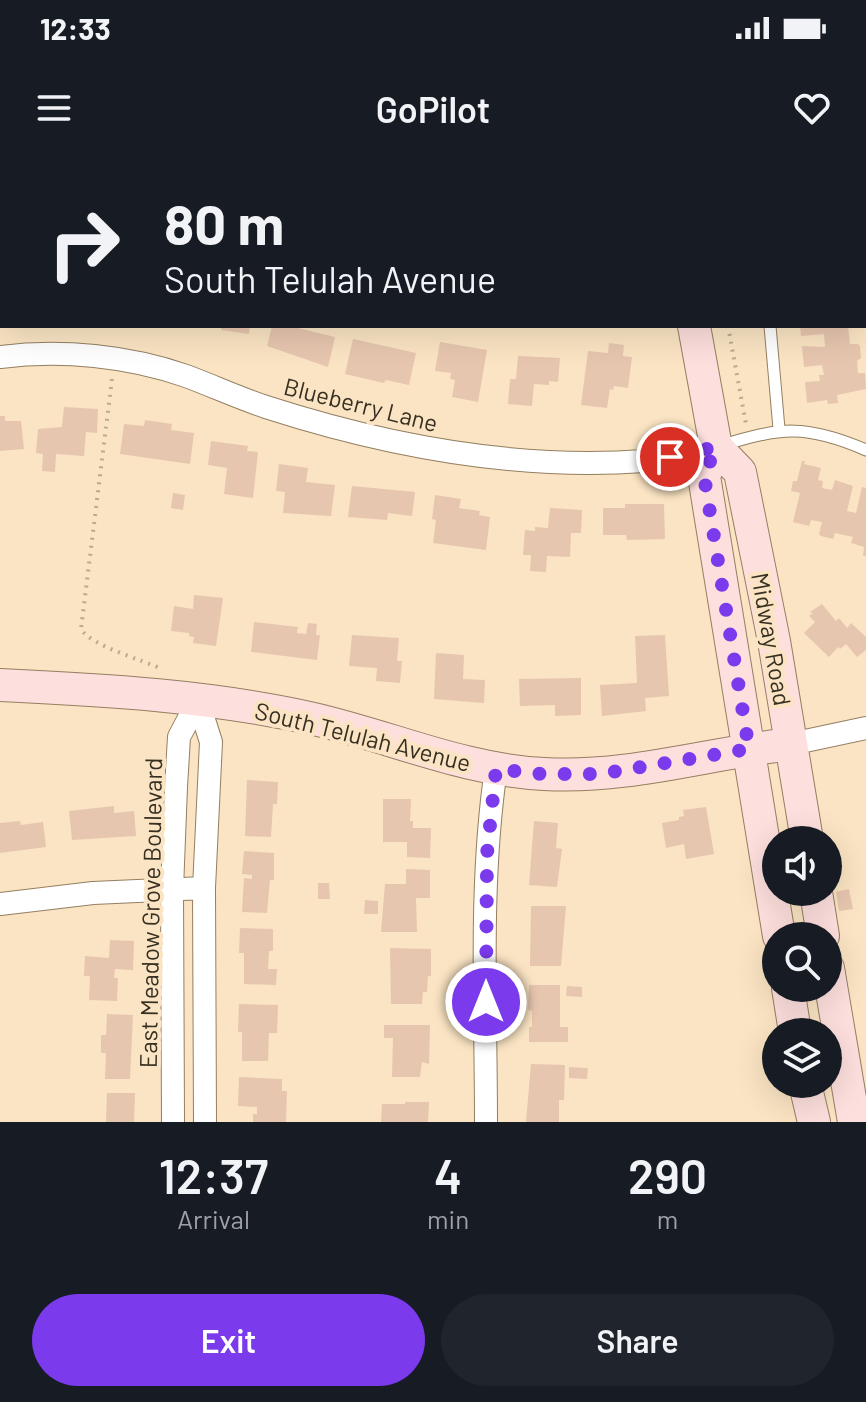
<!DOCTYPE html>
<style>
body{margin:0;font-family:Barlow,sans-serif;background:#20242c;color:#f1f3f6;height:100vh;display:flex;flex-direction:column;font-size:30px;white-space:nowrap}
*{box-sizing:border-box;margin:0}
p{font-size:26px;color:#9ea1a6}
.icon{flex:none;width:44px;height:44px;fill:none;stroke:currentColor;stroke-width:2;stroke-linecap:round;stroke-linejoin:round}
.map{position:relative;height:962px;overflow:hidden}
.details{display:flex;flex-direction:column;background:#171b24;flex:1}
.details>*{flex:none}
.top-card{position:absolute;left:0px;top:0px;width:866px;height:168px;box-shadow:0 8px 32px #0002;background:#171b24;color:#f1f3f6;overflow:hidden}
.controls{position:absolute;left:762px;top:666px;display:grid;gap:16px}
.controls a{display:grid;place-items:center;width:80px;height:80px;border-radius:50%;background:#171b24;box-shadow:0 8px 32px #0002;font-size:40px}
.pin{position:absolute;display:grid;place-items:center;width:68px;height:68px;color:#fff;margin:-34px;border:4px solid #fff;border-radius:50%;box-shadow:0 2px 8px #0007}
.me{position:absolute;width:88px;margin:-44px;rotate:0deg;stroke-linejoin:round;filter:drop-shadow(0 0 6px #0008)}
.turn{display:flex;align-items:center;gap:28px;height:168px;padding:0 32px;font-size:36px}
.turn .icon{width:104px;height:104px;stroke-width:2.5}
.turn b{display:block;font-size:56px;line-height:68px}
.eta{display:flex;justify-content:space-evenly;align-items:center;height:136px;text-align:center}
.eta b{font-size:48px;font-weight:600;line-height:56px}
.cta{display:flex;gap:16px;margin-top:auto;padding:16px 32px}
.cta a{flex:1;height:92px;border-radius:48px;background:#7c3aed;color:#fff;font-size:32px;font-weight:600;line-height:92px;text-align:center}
.cta a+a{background:#20242c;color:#f1f3f6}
.status{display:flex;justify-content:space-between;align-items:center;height:56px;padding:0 40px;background:#171b24;direction:ltr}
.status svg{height:22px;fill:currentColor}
header{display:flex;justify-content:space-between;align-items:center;height:104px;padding:0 32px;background:#171b24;font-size:36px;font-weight:600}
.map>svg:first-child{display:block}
.building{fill:#e7c6af}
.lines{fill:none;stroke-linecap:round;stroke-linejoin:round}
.lane-casing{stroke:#937f61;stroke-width:13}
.street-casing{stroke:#937f61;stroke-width:24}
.secondary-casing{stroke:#937f61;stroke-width:34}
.path{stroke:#bcaa8f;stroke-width:4;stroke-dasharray:2 6;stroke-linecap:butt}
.lane{stroke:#fff;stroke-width:11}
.street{stroke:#fff;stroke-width:22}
.secondary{stroke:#fddfdd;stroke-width:32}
.route{stroke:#7c3aed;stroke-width:14;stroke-dasharray:0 25.2}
.labels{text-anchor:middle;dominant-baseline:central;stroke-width:8;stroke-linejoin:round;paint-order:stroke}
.street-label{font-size:24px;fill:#372f22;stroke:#fae4c3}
</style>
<div class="status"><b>12:33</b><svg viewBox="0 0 49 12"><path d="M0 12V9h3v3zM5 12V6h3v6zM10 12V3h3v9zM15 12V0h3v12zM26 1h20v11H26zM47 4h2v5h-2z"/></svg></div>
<header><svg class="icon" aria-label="menu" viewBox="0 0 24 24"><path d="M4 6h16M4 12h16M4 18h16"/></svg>GoPilot<svg class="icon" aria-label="heart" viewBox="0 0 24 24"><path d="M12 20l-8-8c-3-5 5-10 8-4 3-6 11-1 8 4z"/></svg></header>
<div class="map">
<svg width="866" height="962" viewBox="0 0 866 962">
<rect width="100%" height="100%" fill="#fae4c3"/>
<path class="building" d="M221 166H250L249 174 221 170Z
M272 166H290L335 177 328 207 267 186Z
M800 166H848L850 184H858L860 186 861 198 857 201 858 213H865L866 229 837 235 838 243 828 244 827 240 807 243 805 222 820 221 819 215H824L822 205 804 207 802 186 825 187 824 174 801 176Z
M353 179 416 193 409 225 386 220 384 223 345 214Z
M440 182 487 190 478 242 452 237 455 220 450 219 451 213 435 211Z
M609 183 624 185 623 196 632 197 628 228 614 226 613 230 610 229 607 248 581 245 588 191 608 193Z
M518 196 560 198 558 222 549 221V225L534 224 532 246 508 244 510 219H516Z
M64 247 98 249 97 273 86 272 84 296 56 294 55 312 42 311 43 294 36 293 38 269 62 267Z
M0 256H5V261H21L24 289 0 291Z
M145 260 172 264 171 270 194 273 190 304 120 294 124 264 144 266Z
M211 281 248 286 247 291 258 292 253 338 224 334 227 308 208 305Z
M802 301H805L804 304 821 308 818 320 823 321 822 328 832 330 835 320 853 326 847 351 856 353 862 327 866 328V396H863L864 387 851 383 853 377 835 373 833 379 821 376 819 374 822 362 811 360 809 366 793 362 800 333 791 331 793 321H797Z
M279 304 308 308 306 322 335 325 331 356 283 353 285 332 276 331Z
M352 326 415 332 412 356 388 353 387 360 348 357Z
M173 333 185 335 183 350 171 348Z
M435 335 461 339 459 348 480 351 479 355 490 357 486 390 433 383 436 360 432 359Z
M625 344H664L665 379 627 380 626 375H603V348H625Z
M550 348 582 350 581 373H571L570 397 547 396 546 412 530 411 531 395H523L525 370 535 371V367L548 368Z
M194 435 223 438 216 486 193 483 194 477 189 476V473L171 471 174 446 193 449Z
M822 444 836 461 839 458 847 468 851 463 866 477V490L857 497 846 484 840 489 838 487 829 497 804 473 815 462 809 456 813 453 810 452Z
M254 462 298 467 297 473 306 474 308 463 317 464 316 475H320L317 500 251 492Z
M352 475 399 478 397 501H402L400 523 376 521 377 508 349 506Z
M665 475 669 536 645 538 646 551 602 556 600 525 637 523 635 476Z
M436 493 464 495 463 519 485 520 484 543 434 539Z
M581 518V555L555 556V545L520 546 519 519Z
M247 620 278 622 277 644H273L271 677 245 676Z
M383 639H411L410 661H413V668H431L430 698 407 697V682H383Z
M114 646V653L134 651 136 676 72 680 69 651Z
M706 647 714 694 686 699 684 684 666 688 662 663 679 660V657L684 656 683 650Z
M20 661 21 665 43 662 46 687 0 693V663Z
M534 661 558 663 556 688 562 689 557 727 529 725Z
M244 691 274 693V720H270L267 753 242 752 244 718 252 719V715L242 714Z
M406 709 430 710V738H416L417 772H381L385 724H406Z
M318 723H329L330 739H318Z
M849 729 853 749 839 751 836 732Z
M365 740 378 741V754H364Z
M531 746H566L561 806H530Z
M240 768 273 769V791H269L268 809H277L276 825 244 824V793H239Z
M110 780 134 781 133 810 115 809 114 818H118L117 841 89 840 90 816H84L85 796 109 798Z
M390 788 431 789V816H428L427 832H423L422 844H391Z
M529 825H560V867H568V882H529V867H532V851L528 850Z
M567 826 582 827V837L566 836Z
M239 844 278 845 277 873H269L268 901H242V872H238Z
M107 854 133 855 130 919H105L106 893H101V875H106Z
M384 865H430L429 904 422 902 420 917H392L393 878H384Z
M531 904 565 905 564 940H559V962H526Z
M569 907 588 908 587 919 569 918Z
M239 917 282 919V931H287L286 962H253V954H257V947L238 946Z
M107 933H135L134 962H106Z
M405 942H429L428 962H381L382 944H405Z"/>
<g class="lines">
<g class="lane-casing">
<path id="lane" d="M763 0V2
M770 166 779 269
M720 286C781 267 806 264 866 290"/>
</g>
<g class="street-casing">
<path id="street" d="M536 0 544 2
M0 197C61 189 129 196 186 216 213 226 239 238 266 247 387 286 517 310 644 301 668 300 692 292 716 287
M198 541 211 582 204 728 205 962
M791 584 866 568
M0 744 93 733 204 728
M173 962 172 729 176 627 179 577 198 541
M486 962C486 845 479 725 496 609"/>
</g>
<g class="secondary-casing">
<path id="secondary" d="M668 0V2
M694 166 716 287 704 316 779 776
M716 287 740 312 774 481 807 680
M0 525C105 530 212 536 314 559 392 577 463 610 544 614 628 619 709 593 791 584
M816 732 823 776
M828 808 854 962
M788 828 795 872
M805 924 814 962"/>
</g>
<path class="path" d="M701 0V2
M728 166 746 264
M112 219 81 469C91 486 143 500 162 509"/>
<use href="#lane" class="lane"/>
<use href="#street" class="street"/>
<use href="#secondary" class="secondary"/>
</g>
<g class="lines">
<path class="route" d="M486 842 487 694 496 609 542 614H600L749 589 704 316 716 287 670 297"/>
</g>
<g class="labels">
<g class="street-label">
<text transform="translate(361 244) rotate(14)">Blueberry Lane</text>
<text transform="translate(772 479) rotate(80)">Midway Road</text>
<text transform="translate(363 576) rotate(14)">South Telulah Avenue</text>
<text transform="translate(150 753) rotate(-89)">East Meadow Grove Boulevard</text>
</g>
</g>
</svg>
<div class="controls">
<a><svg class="icon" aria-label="sound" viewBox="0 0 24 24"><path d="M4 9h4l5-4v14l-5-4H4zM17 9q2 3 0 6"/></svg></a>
<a><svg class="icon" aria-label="search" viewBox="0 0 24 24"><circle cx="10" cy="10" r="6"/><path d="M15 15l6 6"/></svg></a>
<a><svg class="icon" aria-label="layers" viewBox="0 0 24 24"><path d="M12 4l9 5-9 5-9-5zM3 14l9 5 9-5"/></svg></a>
</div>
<div class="pin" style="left:670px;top:297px;background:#d93025"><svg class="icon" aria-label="arrive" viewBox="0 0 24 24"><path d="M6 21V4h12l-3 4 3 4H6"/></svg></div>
<svg class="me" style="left:486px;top:842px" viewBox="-20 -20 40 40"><circle r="17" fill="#7c3aed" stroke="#fff" stroke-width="3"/><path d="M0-11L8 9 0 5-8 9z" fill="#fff"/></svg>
<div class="top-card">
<div class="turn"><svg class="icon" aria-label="right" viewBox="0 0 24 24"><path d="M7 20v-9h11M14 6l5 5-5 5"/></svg><div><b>80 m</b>South Telulah Avenue</div></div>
</div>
</div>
<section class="details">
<div class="eta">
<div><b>12:37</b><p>Arrival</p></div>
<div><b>4</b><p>min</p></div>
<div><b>290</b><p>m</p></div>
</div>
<div class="cta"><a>Exit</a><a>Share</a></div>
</section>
